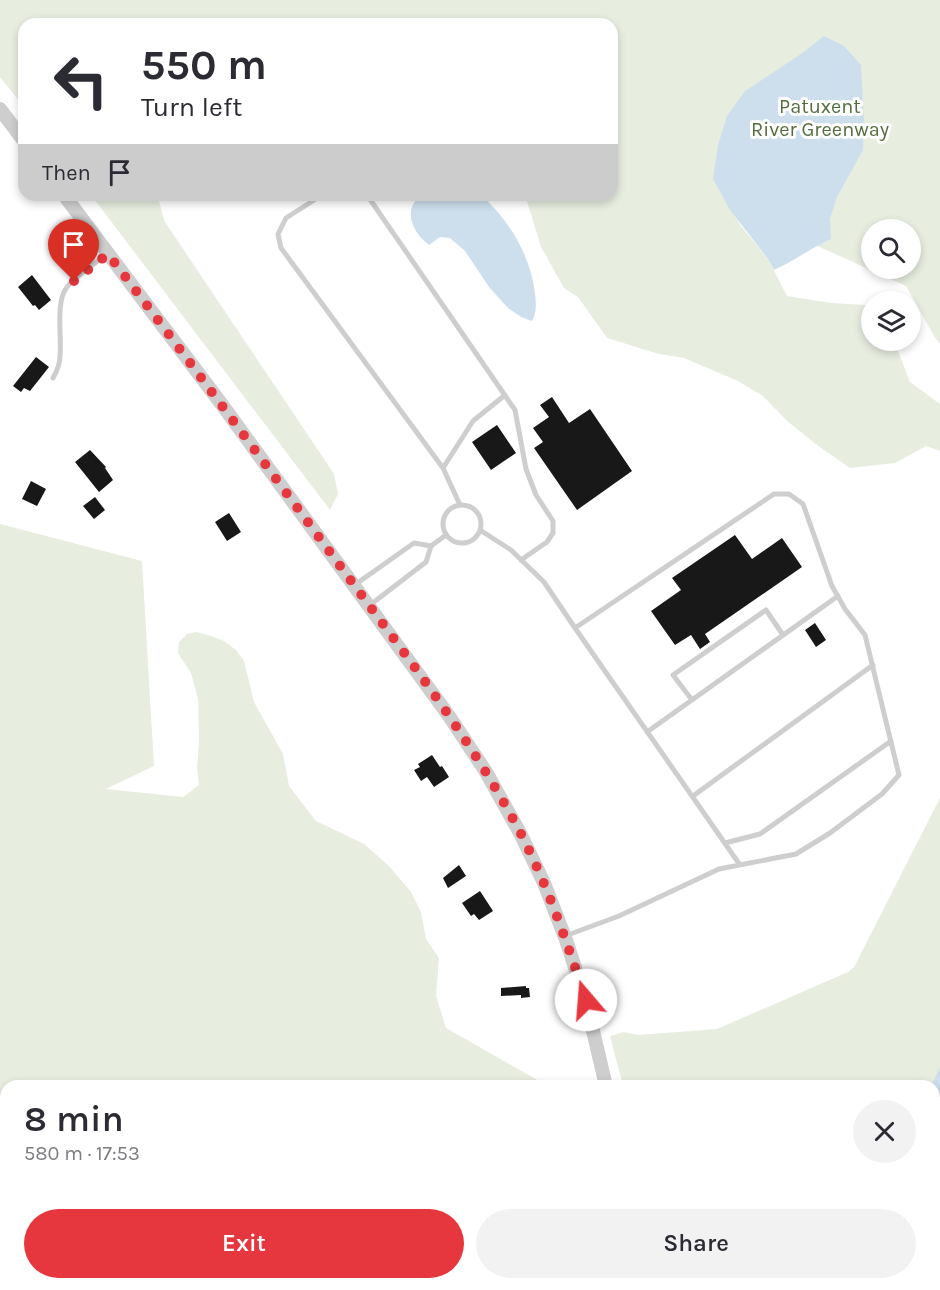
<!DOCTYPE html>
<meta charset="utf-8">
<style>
body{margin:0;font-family:Karla,sans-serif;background:#f2f2f3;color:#2b2b33;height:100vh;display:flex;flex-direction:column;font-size:22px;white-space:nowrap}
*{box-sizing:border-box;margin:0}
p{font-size:20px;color:#7c7c81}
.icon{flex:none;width:33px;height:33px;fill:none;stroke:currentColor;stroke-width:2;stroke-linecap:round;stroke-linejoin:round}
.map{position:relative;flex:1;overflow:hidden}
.drawer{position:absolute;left:0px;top:1080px;width:940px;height:210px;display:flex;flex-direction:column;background:#fff;border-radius:18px 18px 0 0;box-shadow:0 3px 9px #0003}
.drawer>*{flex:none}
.hud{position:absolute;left:18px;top:18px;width:600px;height:183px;border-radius:18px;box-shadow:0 3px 9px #0003;background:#fff;color:#2b2b33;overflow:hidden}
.buttons{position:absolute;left:861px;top:219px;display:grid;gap:12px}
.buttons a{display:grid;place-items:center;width:60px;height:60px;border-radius:50%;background:#fff;box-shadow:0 3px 9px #0003;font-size:30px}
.pin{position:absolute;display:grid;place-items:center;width:51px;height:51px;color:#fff;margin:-62px -26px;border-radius:50% 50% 50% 0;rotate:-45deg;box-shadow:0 0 6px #0007}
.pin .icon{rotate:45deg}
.me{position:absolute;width:66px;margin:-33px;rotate:342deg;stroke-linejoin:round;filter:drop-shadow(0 0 4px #0008)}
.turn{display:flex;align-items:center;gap:21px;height:126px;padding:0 24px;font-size:27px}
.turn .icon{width:78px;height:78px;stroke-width:2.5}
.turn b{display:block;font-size:42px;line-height:51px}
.then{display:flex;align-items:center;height:57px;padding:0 24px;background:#0003;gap:12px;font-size:22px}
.round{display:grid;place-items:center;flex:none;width:63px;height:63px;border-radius:32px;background:#f2f2f3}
.head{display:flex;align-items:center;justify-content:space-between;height:102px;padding:0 24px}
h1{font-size:36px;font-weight:600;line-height:45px}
.cta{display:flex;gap:12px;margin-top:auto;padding:12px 24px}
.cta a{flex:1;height:69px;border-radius:36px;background:#e5373d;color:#fff;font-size:24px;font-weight:600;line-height:69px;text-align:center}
.cta a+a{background:#f2f2f3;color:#2b2b33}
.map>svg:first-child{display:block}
.green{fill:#e7eee0;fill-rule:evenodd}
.water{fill:#cddfed}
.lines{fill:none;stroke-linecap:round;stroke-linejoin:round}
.stream{stroke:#cddfed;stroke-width:3}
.building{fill:#181818}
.service{stroke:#cecece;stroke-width:5}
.tertiary{stroke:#cecece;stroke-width:14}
.route{stroke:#e5373d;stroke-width:10;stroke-dasharray:0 18}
.labels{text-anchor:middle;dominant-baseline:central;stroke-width:6;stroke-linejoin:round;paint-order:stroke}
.park-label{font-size:20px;fill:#536e3e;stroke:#fff}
</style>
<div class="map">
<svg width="940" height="1290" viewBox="0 0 940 1290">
<rect width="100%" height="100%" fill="#fff"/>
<path class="green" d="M0 0H940V344L934 336 906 286 729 206 741 226 768 259 787 296 831 303 866 305 871 309 872 340 894 341 910 382 940 404V451L926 446 895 463 850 468 817 445 787 421 763 396 738 381 684 358 659 354 607 338 578 297 564 288 541 247 525 195H612V24H24V107L0 77ZM872 230H910V268H872Z
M91 195H157L165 222 334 474 338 494 330 510Z
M0 524 142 561 154 766 106 789 183 797 199 785 197 768 199 741 198 699 191 673 178 653 179 642 187 634 196 632 211 636 224 641 236 650 244 661 254 702 283 754 289 786 316 821 364 844 389 866 411 892 421 912 426 939 439 958 436 996 446 1028 548 1086H6V1284H573V1290H0Z
M940 798V1290H640L639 1284H934V1086H623L610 1036 624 1032 638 1035 717 1029 848 972 854 967Z"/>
<path class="water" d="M824 36 844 46 861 65 864 121 863 150 837 197 830 219 831 239C811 248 794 261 774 270L768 259 730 210 713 179 718 145 727 116 745 91 801 54Z
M422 195H481C510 221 530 255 535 293 536 304 537 312 532 321L521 317 508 308 489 287 465 251 450 238 440 237 429 245C413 233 401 209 422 195Z
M940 1067V1205L935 1214 934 1086H931Z"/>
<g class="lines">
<path class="stream" d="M934 1272 940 1273"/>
</g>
<path class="building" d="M32 275 51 300 39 310 35 305 33 306 18 287Z
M36 357 49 367 30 391 24 388 21 392 13 386Z
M552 397 569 423 590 409 632 471 577 510 534 448 543 442 533 428 549 417 540 405Z
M497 425 516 453 491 470 472 442Z
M90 450 106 467 105 468 113 480 99 492 75 462Z
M31 481 46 489 37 506 22 499Z
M95 497 105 510 94 519 83 506Z
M229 513 241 532 227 541 215 522Z
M735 535 752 559 782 538 802 567 705 634 710 642 700 649 691 635 675 645 651 611 681 590 672 578Z
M815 623 826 640 816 647 805 630Z
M432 755 440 767 442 766 449 777 434 787 427 777 421 781 414 770 420 767 418 764Z
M459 865 466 876 448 888 443 878Z
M480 891 493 911 479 920 474 914 471 916 462 903Z
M526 986V988H529L530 997 521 998V995L501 996V988Z"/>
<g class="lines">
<path class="service" d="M322 195 286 218 278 234 281 248 443 468 460 505
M367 195 515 410 526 469 536 495 553 521V533L547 542 521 560
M53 378C57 371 60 364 60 356 62 337 55 302 67 287 78 274 94 264 108 254
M443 468 473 421 505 395
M443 524a19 19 0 1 1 38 0a19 19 0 1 1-38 0Z
M480 530 511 550 544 582 575 628 774 494H789L803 504 832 586 845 609 865 635 899 775 882 794 830 833 796 854 719 869 619 916 565 936
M356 584 414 543 431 546
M370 605 426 562 431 546 446 535
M575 628 740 865
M692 700 673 675 766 610 783 635
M647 732 838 596
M693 796 873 665
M725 843 760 834 891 741"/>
<path class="tertiary" d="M0 109 24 141
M64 195 223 406 449 716 486 772 520 833 544 883 566 940 586 1001 606 1086
M627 1284V1290"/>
</g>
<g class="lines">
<path class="route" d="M74 281 108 254C185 355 260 457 335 559 400 648 469 735 520 832 548 886 567 943 586 1000"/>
</g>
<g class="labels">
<g class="park-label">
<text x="820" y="106">Patuxent<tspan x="820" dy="23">River Greenway</tspan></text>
</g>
</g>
</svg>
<div class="buttons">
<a><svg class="icon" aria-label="search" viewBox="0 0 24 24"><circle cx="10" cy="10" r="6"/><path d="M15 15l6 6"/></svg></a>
<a><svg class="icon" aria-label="layers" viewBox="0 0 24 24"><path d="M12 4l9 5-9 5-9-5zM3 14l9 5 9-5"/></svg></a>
</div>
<div class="pin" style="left:74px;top:281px;background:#d93025"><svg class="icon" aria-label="arrive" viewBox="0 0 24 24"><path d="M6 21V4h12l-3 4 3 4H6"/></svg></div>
<svg class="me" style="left:586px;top:1000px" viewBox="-20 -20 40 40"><circle r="19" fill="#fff"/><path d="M0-13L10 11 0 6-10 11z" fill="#e5373d"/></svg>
<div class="hud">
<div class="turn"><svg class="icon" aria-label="left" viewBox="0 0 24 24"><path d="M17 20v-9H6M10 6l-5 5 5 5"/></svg><div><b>550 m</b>Turn left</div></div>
<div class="then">Then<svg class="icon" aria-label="arrive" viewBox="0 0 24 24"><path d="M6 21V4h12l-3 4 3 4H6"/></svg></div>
</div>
<section class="drawer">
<div class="head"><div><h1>8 min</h1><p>580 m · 17:53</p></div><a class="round"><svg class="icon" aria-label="close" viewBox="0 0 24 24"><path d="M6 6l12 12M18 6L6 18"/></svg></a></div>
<div class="cta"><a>Exit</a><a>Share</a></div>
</section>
</div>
